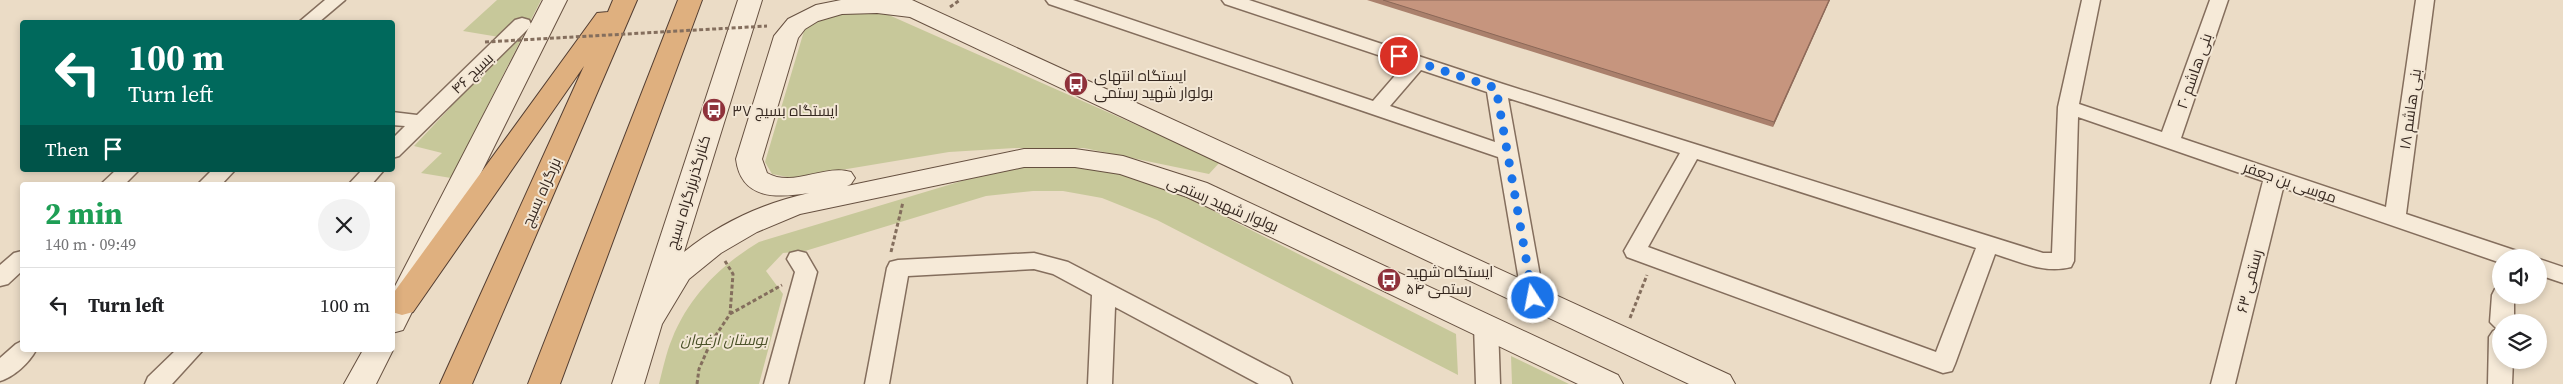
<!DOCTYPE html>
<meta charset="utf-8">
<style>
body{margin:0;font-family:"Source Serif 4",Cairo,serif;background:#f2f2f2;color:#202124;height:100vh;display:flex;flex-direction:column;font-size:19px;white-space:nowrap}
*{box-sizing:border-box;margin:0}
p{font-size:16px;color:#757577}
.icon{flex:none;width:28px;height:28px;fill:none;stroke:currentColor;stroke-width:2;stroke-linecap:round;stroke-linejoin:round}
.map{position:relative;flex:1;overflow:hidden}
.drawer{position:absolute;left:20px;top:182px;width:375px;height:170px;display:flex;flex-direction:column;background:#fff;border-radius:5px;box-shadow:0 2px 8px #0003}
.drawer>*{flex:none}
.guide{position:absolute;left:20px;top:20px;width:375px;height:152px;border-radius:5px;box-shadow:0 2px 8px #0003;background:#00695c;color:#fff;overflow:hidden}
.fabs{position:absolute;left:2492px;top:249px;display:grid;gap:10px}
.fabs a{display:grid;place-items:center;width:55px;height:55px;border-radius:50%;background:#fff;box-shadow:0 2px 8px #0003;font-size:25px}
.pin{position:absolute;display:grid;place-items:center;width:42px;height:42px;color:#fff;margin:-21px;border:2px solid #fff;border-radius:50%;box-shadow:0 1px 5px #0007}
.me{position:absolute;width:55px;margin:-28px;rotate:349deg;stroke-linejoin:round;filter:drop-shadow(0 0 4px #0008)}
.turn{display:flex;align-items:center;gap:18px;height:105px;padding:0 25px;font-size:22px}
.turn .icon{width:65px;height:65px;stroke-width:2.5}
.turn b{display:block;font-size:35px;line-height:42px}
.then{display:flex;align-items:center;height:48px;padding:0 25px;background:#0003;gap:10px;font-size:19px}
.round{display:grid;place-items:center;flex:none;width:52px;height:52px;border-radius:26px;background:#f2f2f2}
.overview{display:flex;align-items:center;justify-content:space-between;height:85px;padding:0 25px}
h1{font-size:30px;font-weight:700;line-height:38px;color:#1e9e55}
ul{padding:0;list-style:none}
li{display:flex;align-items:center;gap:15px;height:75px;padding:0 25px;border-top:1px solid #e0e0e0}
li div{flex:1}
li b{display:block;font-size:19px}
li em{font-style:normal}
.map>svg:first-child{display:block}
.green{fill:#c7c89a}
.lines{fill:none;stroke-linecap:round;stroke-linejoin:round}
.minor-casing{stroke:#846e5d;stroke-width:3}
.secondary-casing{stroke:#665040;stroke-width:2}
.trunk-casing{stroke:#533d31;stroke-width:2}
.path{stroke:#846e5d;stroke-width:3;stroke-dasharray:4 2.5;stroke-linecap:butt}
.minor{fill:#f6ead8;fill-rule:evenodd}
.secondary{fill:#f6ead8;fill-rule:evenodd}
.trunk{fill:#dfb07f;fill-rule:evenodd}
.path-bridge{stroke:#846e5d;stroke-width:3;stroke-dasharray:4 2.5;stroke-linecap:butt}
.wall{fill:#aa806c}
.shaded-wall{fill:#8b6858}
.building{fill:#c6957e;stroke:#8b6858}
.route{stroke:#1a73e8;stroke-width:9;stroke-dasharray:0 16.2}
.labels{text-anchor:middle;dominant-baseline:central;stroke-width:4;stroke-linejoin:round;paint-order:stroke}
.street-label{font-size:15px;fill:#362820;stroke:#f3e7d5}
.poi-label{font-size:15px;fill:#362820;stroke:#f3e7d5;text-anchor:start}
.park-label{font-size:15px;font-style:italic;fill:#4a5128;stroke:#f3e7d5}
</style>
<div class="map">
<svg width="2563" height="384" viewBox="0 0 2563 384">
<rect width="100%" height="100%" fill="#ebdcc6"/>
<path class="green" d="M497 0H541L451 178 421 173 442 153 414 146 450 108 434 102 499 37 463 31Z
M839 10 882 12 1220 162 1209 174 1084 148H1015L949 152 793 178 772 174 765 162 804 31 812 22Z
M1044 165 1079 167 1118 173 1186 197 1456 334 1458 375 1157 220 1102 198 1063 191H1033L986 196 805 251 783 253 766 271 783 294 759 384H659C663 369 666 353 672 339 689 296 721 265 759 242L995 171Z
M1511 356 1569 384H1512Z"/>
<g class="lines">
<g class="minor-casing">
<path id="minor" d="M325 0H345L319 22H299Z
M1046 0H1073L1373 101 1405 64 1225 4 1222 0H1249L1503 84 2043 253H2052L2058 107 2082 0H2100L2079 104 2162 132 2210 0H2228L2181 138 2386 207 2416 0H2434L2406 214 2520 252 2523 258H2501V263L2283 188 2235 384H2211L2263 181 2078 117 2074 261 2071 267C2045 274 2020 262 1995 254L1955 364 1952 371 1943 373 1627 257 1624 251 1680 153 1508 98 1544 298 1541 304 1533 306 1525 304 1522 298 1498 157 1049 4ZM1421 70 1487 92 1495 142 1390 106ZM1697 159 1976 248 1936 352 1648 247Z
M522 18 529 20 531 24 529 28 399 156 392 158V139L405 126 392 125V112L417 115 515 20Z
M116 170H139L124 185H100Z
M212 170H235L221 185H197Z
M362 170H384L371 185H348Z
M22 251V271L8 284 0 286V265L14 253Z
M798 251 806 253 817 272 788 384H764L795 272 787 259 790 253Z
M1034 253 1068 262 1289 377 1292 384H1259L1115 307 1112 384H1088L1092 295 1053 274 1034 269 908 276 889 384H865L887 268 890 262 898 260Z
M2539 259 2563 267V283L2539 275Z
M2501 287V295H2514V322H2501V360H2513L2512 384H2488L2489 337 2493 331 2497 329 2490 322 2492 295 2495 289Z
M1486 316 1494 319 1498 325 1500 384H1476L1474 325 1478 319Z
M22 341V350H36C29 363 14 377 0 381V358L16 344Z
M176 350H203L172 384H145L148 377Z"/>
</g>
<g class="secondary-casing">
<path id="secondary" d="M543 0H567L407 322 403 330 392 333V292Z
M738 0H762L684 252C720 223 764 203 809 193 777 198 741 200 736 159L774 36 788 19 816 5 841 0H912L1730 375 1735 384H1689L910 17 877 13 842 14 818 21 805 29 798 38 762 159 767 173C793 188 824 164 851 172L855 178 851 184 847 186 1024 149H1075L1123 156 1207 183 1618 375 1623 384H1578L1187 197 1120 174 1075 167H1024L800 214 757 232 721 253 689 279 662 324 644 384H612Z
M392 348 393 350 376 384H344L363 350Z"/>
</g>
<g class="trunk-casing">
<path id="trunk" d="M613 0H637L472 384H440L584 66 413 312 402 315 392 312V295L597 13 608 12Z
M678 0H702L560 384H528Z"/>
</g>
<path class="path" d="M950 7 960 0
M891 252 903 202
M730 314 782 285
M1630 318 1647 275
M697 384 699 369 710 344 730 314 733 274 725 261"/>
<use href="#minor" class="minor"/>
<use href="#secondary" class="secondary"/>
<use href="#trunk" class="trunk"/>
<path class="path-bridge" d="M485 42 767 26"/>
</g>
<path class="wall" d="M1367 0H1830L1773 127Z"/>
<path class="shaded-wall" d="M1829 0H1830L1773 127 1774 122Z"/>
<path class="building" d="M1383 0H1829L1774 122Z"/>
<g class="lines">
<path class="route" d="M1399 56 1496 88 1533 298"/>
</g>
<defs>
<g id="bus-disc" transform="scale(1.25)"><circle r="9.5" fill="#8f323b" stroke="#f3e7d5"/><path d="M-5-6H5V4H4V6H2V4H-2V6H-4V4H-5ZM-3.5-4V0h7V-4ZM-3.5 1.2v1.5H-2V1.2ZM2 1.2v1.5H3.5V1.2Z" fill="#fff"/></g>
</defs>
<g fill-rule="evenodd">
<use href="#bus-disc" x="1076" y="84"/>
<use href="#bus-disc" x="714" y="110"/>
<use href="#bus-disc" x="1389" y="280"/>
</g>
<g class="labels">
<g class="street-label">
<text transform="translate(2194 71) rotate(-71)">بنی هاشم ۲۰</text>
<text transform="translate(472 73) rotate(-44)">بسیج ۴۶</text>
<text transform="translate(2410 109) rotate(-82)">بنی هاشم ۱۸</text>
<text transform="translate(2290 182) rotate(19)">موسی بن جعفر</text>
<text transform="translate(541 192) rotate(-66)">بزرگراه بسیج</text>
<text transform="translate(688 192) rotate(-73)">کنارگذربزرگراه بسیج</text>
<text transform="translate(1223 204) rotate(23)">بولوار شهید رستمی</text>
<text transform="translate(2249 281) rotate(-76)">رستمی ۶۳</text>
</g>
<g class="poi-label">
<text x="1094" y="75">ایستگاه انتهای<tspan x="1094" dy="17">بولوار شهید رستمی</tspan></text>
<text x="732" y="110">ایستگاه بسیج ۳۷</text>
<text x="1406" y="271">ایستگاه شهید<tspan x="1406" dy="17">رستمی ۵۴</tspan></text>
</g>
<g class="park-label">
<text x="724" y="339">بوستان ارغوان</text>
</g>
</g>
</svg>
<div class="fabs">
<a><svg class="icon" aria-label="sound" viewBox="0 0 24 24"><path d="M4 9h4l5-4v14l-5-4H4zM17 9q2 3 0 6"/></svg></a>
<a><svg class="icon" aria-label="layers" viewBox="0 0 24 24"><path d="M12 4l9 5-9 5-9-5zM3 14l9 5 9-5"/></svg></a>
</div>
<div class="pin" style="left:1399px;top:56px;background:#d93025"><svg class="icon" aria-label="arrive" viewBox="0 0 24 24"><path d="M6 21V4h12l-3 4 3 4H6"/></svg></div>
<svg class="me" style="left:1533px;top:298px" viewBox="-20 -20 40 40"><circle r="17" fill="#1a73e8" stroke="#fff" stroke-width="3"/><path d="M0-11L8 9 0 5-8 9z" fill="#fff"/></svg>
<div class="guide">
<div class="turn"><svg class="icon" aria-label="left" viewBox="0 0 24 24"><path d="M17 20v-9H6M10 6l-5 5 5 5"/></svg><div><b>100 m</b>Turn left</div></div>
<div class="then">Then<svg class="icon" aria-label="arrive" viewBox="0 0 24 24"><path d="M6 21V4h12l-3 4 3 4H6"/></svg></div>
</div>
<section class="drawer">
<div class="overview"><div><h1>2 min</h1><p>140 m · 09:49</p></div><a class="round"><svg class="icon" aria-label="close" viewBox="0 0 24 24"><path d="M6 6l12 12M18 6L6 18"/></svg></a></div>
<ul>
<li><svg class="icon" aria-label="left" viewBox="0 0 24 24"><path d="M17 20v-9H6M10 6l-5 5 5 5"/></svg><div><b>Turn left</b></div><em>100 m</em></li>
</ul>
</section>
</div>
